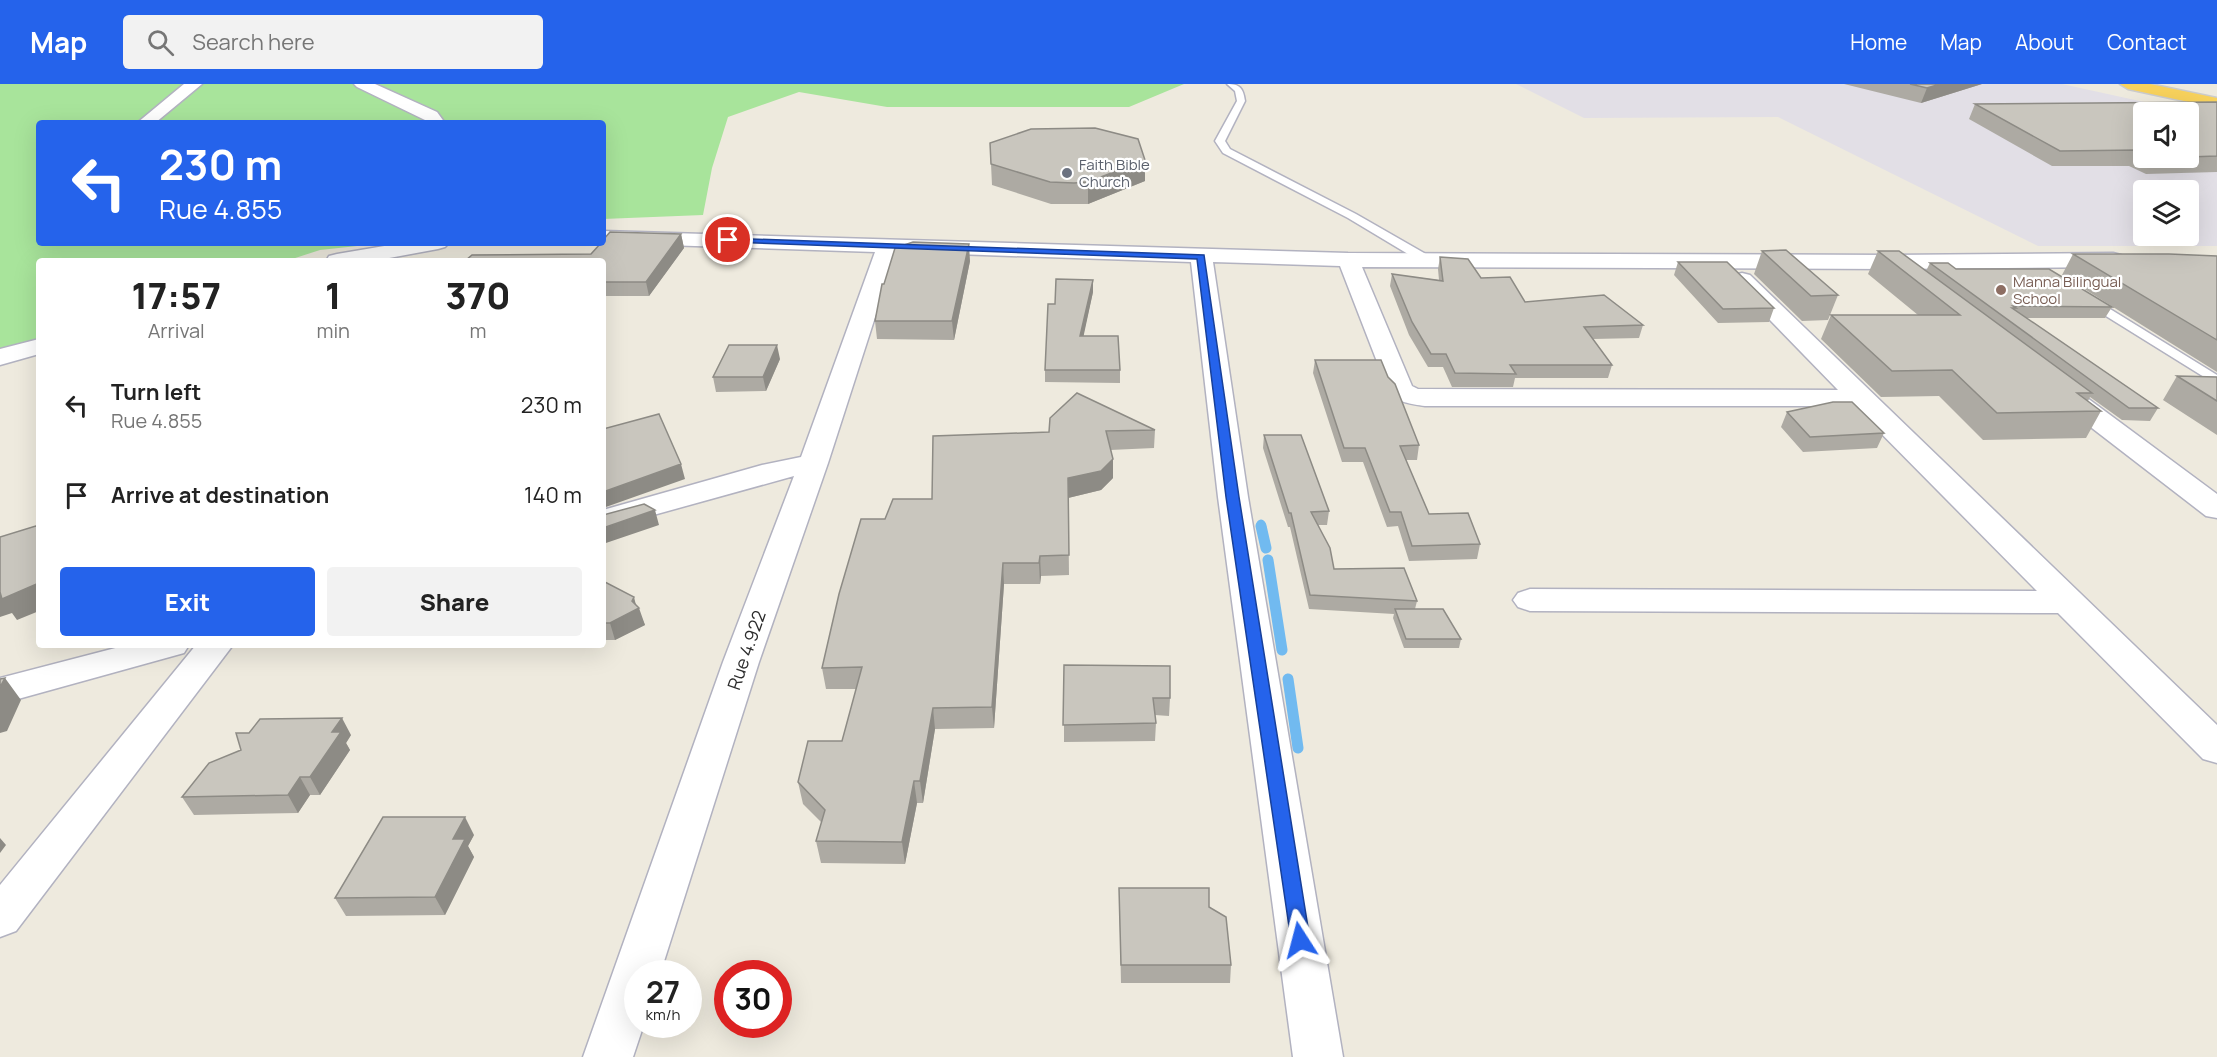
<!DOCTYPE html>
<style>
body{margin:0;font-family:Manrope,sans-serif;background:#f2f2f2;color:#222;height:100vh;display:flex;flex-direction:column;font-size:22px;white-space:nowrap}
*{box-sizing:border-box;margin:0}
p{font-size:20px;color:#767676}
.icon{flex:none;width:33px;height:33px;fill:none;stroke:currentColor;stroke-width:2;stroke-linecap:round;stroke-linejoin:round}
.map{position:relative;flex:1;overflow:hidden}
.side{position:absolute;left:36px;top:174px;width:570px;height:390px;display:flex;flex-direction:column;background:#fff;border-radius:6px;box-shadow:0 6px 24px #0002}
.side>*{flex:none}
.top-card{position:absolute;left:36px;top:36px;width:570px;height:126px;border-radius:6px;box-shadow:0 6px 24px #0002;background:#2563eb;color:#fff;overflow:hidden}
.controls{position:absolute;left:2133px;top:18px;display:grid;gap:12px}
.controls a{display:grid;place-items:center;width:66px;height:66px;border-radius:6px;background:#fff;box-shadow:0 6px 24px #0002;font-size:30px}
.speed{position:absolute;left:624px;top:876px;display:flex;gap:12px;font-size:30px;font-weight:700;text-align:center}
.speed>*{display:grid;place-content:center;width:78px;height:78px;border-radius:50%;background:#fff;box-shadow:0 6px 24px #0002;line-height:1}
.speed small{font-size:15px;font-weight:400}
.speed .limit{border:9px solid #d22;background:#fff;color:#111}
.pin{position:absolute;display:grid;place-items:center;width:51px;height:51px;color:#fff;margin:-26px;border:3px solid #fff;border-radius:50%;box-shadow:0 2px 6px #0007}
.me{position:absolute;width:66px;margin:-33px;rotate:351deg;stroke-linejoin:round;filter:drop-shadow(0 0 4px #0008)}
.turn{display:flex;align-items:center;gap:21px;height:126px;padding:0 24px;font-size:27px}
.turn .icon{width:78px;height:78px;stroke-width:2.5}
.turn b{display:block;font-size:42px;line-height:51px}
.eta{display:flex;justify-content:space-evenly;align-items:center;height:102px;text-align:center}
.eta b{font-size:36px;font-weight:800;line-height:42px}
.button{display:flex;gap:12px;margin-top:auto;padding:12px 24px}
.button a{flex:1;height:69px;border-radius:6px;background:#2563eb;color:#fff;font-size:24px;font-weight:800;line-height:69px;text-align:center}
.button a+a{background:#f2f2f2;color:#222}
ul{padding:0;list-style:none}
li{display:flex;align-items:center;gap:18px;height:90px;padding:0 24px}
li div{flex:1}
li b{display:block;font-size:22px}
li em{font-style:normal}
header{display:flex;align-items:center;gap:36px;box-sizing:border-box;height:84px;padding:0 30px;background:#2563eb;color:#fff}
header strong{font-size:28px}
nav{display:flex;gap:33px;margin-inline-start:auto;font-size:21px}
.search{width:420px;height:54px;background:#f2f2f2;display:flex;align-items:center;gap:15px;box-sizing:border-box;padding:0 21px;border-radius:6px;color:#767676;font-size:22px}
.map>svg:first-child{display:block}
.industrial{fill:#e2dfe6;fill-rule:evenodd}
.green{fill:#a8e49b}
.lines{fill:none;stroke-linecap:round;stroke-linejoin:round}
.stream-far1{stroke:#71baf0;stroke-width:9}
.stream{stroke:#71baf0;stroke-width:11}
.service-casing{stroke:#b2b2c0;stroke-width:3}
.minor-casing{stroke:#b2b2c0;stroke-width:3}
.trunk-casing{stroke:#ccc;stroke-width:3}
.service{fill:#fff;fill-rule:evenodd}
.minor{fill:#fff;fill-rule:evenodd}
.trunk{fill:#f8d25c;fill-rule:evenodd}
.wall{fill:#adaaa3;fill-rule:evenodd}
.shaded-wall{fill:#8d8b85}
.building{fill:#c9c6be;stroke:#8d8b85;stroke-width:1.5}
.route{fill:#2563eb;stroke:#184099;stroke-width:1.5}
.worship-dot{fill:#6b7280;stroke:#fff;stroke-width:2}
.education-dot{fill:#8d6e63;stroke:#fff;stroke-width:2}
.labels{text-anchor:middle;dominant-baseline:central;stroke-width:4.5;stroke-linejoin:round;paint-order:stroke}
.far-worship-label{font-size:15px;fill:#5b616d;stroke:#fff;text-anchor:start}
.far-education-label{font-size:15px;fill:#785e54;stroke:#fff;text-anchor:start}
.street-label{font-size:18px;fill:#2c2c2c;stroke:#fff}
</style>
<header>
<strong>Map</strong>
<div class="search"><svg class="icon" aria-label="search" viewBox="0 0 24 24"><circle cx="10" cy="10" r="6"/><path d="M15 15l6 6"/></svg>Search here</div>
<nav><a>Home</a><a>Map</a><a>About</a><a>Contact</a></nav>
</header>
<div class="map">
<svg width="2217" height="973" viewBox="0 0 2217 973">
<rect width="100%" height="100%" fill="#eeeade"/>
<path class="industrial" d="M1516 0H2062L2217 34V162H2038L1778 33 1584 34ZM2144 28H2188V74H2144ZM2144 106H2188V152H2144Z"/>
<path class="green" d="M0 0H1184L1129 23H887L799 8 728 33 712 84 703 131 603 135V39H39V159H385L320 166 286 177H39V257L0 267Z"/>
<g class="lines">
<path class="stream-far1" d="M1261 440 1262 444"/>
<path class="stream" d="M1261 442 1266 464
M1268 476 1282 566
M1288 595 1298 664"/>
<g class="service-casing">
<path id="service" d="M1227 0C1240 0 1243 4 1245 17L1225 57 1230 65 1356 130 1431 173V179H1423L1348 134 1223 69 1215 57 1237 17 1235 7Z
M2089 212 2217 291V301L2085 219 2083 216 2085 213Z"/>
</g>
<g class="minor-casing">
<path id="minor" d="M184 0H202L155 39H137Z
M354 0H375L437 28 445 39H428L425 36 357 3Z
M603 147 1348 169 1891 171 2113 169 2121 171 2124 176 2121 181 2113 183 1891 185 1362 183 1412 302 1418 305 1838 306 1731 196 1734 191 1742 189 1750 191 2217 641V679L2203 675 2058 529 1530 527 1518 523 1513 516 1518 509 1530 505 2037 507 1854 322H1425C1411 320 1397 319 1388 306L1340 182 1213 178 1248 413 1343 973H1293L1218 413 1191 178 896 168 828 379 759 578 660 890H638V940H644L633 973H583L723 578 794 392 603 445V426L762 381 801 373 875 168 603 159Z
M402 159H449L445 163 438 165 373 177H326L329 172 337 170Z
M39 255V270L0 281V265Z
M2062 300 2071 302 2217 410V434L2206 432 2053 314 2049 308 2053 302Z
M127 561H189L184 569 0 620V594Z
M196 561H233L16 847 0 853V801Z"/>
</g>
<g class="trunk-casing">
<path id="trunk" d="M2120 0H2150L2217 14V24L2128 5Z"/>
</g>
<use href="#service" class="service"/>
<use href="#minor" class="minor"/>
<use href="#trunk" class="trunk"/>
</g>
<path class="wall" d="M1844 0H1982L1921 19Z
M2217 18V88L2146 90 2129 82H2052L1969 35 1975 20ZM2144 28H2188V74H2144Z
M990 59 1145 76V97L1088 120H1051L992 101Z
M681 150 684 164 649 212H603V177H456L591 170Z
M1762 167 1838 211 1828 236 1802 237 1754 190Z
M1878 167 1926 187 1930 179 2112 223 2105 234H2025L2158 324 2150 337 2122 336 2090 313 2088 317 2101 327 2086 354 1983 356 1939 312 1881 313 1821 255 1831 231H1918L1868 190Z
M2073 170 2217 172V288L2062 191Z
M1440 173 1481 194 1525 218 1643 241 1639 254 1593 255 1612 281 1608 294H1515L1513 303H1452L1443 283H1428L1409 251 1390 202 1392 190 1439 196 1438 185Z
M970 177 954 256 877 255 875 237 884 200Z
M1678 178 1774 224 1769 238 1718 239 1674 191Z
M1093 196V208L1083 252 1120 286V299L1045 298V286L1055 220Z
M780 275 766 307 716 308 713 293Z
M1315 276 1388 293 1419 361 1417 376H1406L1429 430 1480 460 1477 475 1409 477 1398 442 1387 443 1363 378H1342L1313 289Z
M2177 292 2217 293V351L2163 316Z
M1787 328 1884 349 1877 364 1803 368 1781 343Z
M1155 346 1154 364 1110 366 1113 375V394L1101 406 1068 414 1069 491 1041 492 1040 500H1004L994 644 935 645 923 719H917L905 780 821 779 816 757 822 739 803 720 798 698 842 657 856 605H826L822 584 885 435 932 415 933 352Z
M1264 351 1329 427 1327 441H1318L1334 485 1417 517 1415 525 1461 555 1459 564H1404L1393 534 1394 530 1309 525 1290 443H1288L1263 364Z
M603 498 636 521 645 541 615 556H603Z
M1064 581 1170 614 1169 632 1155 631 1156 639 1155 657 1064 658Z
M351 651 346 659 350 666 320 711H310L298 729 194 731 182 713 241 666Z
M474 751 468 762 474 773 445 831 346 832 335 814Z
M1119 804 1209 823 1231 881 1230 899H1121Z"/>
<path class="shaded-wall" d="M1940 0H1982L1921 19 1927 4Z
M1145 76V97L1088 120V98Z
M681 150 684 164 649 212 646 198Z
M969 160 970 177 954 256 952 237Z
M1093 196V208L1081 264 1080 252Z
M777 261 780 275 766 307 763 293Z
M1113 375V394L1101 406 1068 414 1069 491 1068 394Z
M681 380 685 395 603 424V408Z
M655 426 659 441 603 460V444Z
M1040 472 1041 492 1040 500 1039 479Z
M1003 479 1004 500 994 644 992 623Z
M39 499V527L17 536 12 529 0 533V507Z
M634 513 637 525 639 524 645 541 615 556 610 539 632 517Z
M5 594 21 616 7 647 0 649V603Z
M933 624 935 645 923 719 920 697Z
M342 634 351 651 346 659 350 666 320 711 310 693 332 648Z
M300 693 310 711 298 729 288 711Z
M914 697 917 719 905 780 902 758Z
M465 733 474 751 468 762 474 773 445 831 435 813 453 755Z
M0 754 6 761 0 769Z"/>
<path class="building" d="M1910 0H1940L1927 4Z
M2217 18V72L2188 73V28H2144V69L2137 66 2060 67 1975 20Z
M1095 44 1138 55 1145 76 1088 98 1074 99 1050 98 991 80 990 59 1031 45Z
M610 148 681 150 646 198H603V177H352L354 176 456 177 466 176 472 171 591 170 601 159H603V156Z
M913 158 969 160 952 237H875L882 200H884L895 164Z
M1786 166 1838 211 1811 212 1762 167Z
M1878 167H1899L2092 309H2077L2101 327 1997 329 1952 286 1892 287 1831 231H1960Z
M2073 170H2169L2217 172V256Z
M1440 173 1468 175 1481 194 1510 193 1525 218 1604 211 1643 241 1584 243 1612 281H1510L1516 290 1455 289 1446 270H1431L1412 238 1392 190 1443 197Z
M1678 178H1727L1774 224 1723 225Z
M1930 179H1948L1956 185H2049L2112 223 2013 222 2016 224H2012L2158 324H2129Z
M1056 195 1093 196 1080 252H1118L1120 286H1045L1048 220H1055Z
M729 261H777L763 293H713Z
M1315 276H1381L1388 293 1395 300 1419 361 1400 362 1429 430 1468 429 1480 460 1412 462 1401 428H1390L1365 364H1344Z
M2177 292 2217 293V317Z
M1077 309 1155 346 1106 347 1113 375 1101 387 1068 394 1069 471 1040 472 1039 479H1003L992 623 933 624 920 697H914L902 758 816 757 825 726 798 698 808 657H842L862 583 822 584 839 510 861 435H885L893 415H932L933 352 1049 348 1050 334Z
M1833 318H1852L1884 349 1810 353 1787 328Z
M659 330 681 380 603 408V345Z
M1264 351H1301L1329 427 1311 428 1330 464 1334 485 1404 484 1417 517 1310 511 1291 429H1289Z
M644 420 655 426 603 444V431Z
M39 441V499L2 515 0 508V453Z
M603 498H605L634 513 632 517 639 524 610 539H603Z
M1395 525H1443L1461 555H1406Z
M1064 581 1170 582V614H1153L1156 639 1063 641Z
M5 594 0 603V595Z
M342 634 332 648H341L310 693H300L288 711 182 713 209 679 241 666 236 649H249L260 635Z
M383 733H465L453 755H465L435 813 335 814Z
M1119 804H1209V823L1226 833 1231 881H1121Z"/>
<path class="route" d="M725 154 1204 171 1239 413 1310 856 1307 862 1300 864 1294 862 1291 856 1226 413 1197 175 728 158H725Z"/>
<circle class="worship-dot" cx="1067" cy="89" r="6"/>
<circle class="education-dot" cx="2001" cy="206" r="6"/>
<g class="labels">
<g class="far-worship-label">
<text x="1079" y="80">Faith Bible<tspan x="1079" dy="17">Church</tspan></text>
</g>
<g class="far-education-label">
<text x="2013" y="197">Manna Bilingual<tspan x="2013" dy="17">School</tspan></text>
</g>
<g class="street-label">
<text transform="translate(746 566) rotate(-71)">Rue 4.922</text>
</g>
</g>
</svg>
<div class="controls">
<a><svg class="icon" aria-label="sound" viewBox="0 0 24 24"><path d="M4 9h4l5-4v14l-5-4H4zM17 9q2 3 0 6"/></svg></a>
<a><svg class="icon" aria-label="layers" viewBox="0 0 24 24"><path d="M12 4l9 5-9 5-9-5zM3 14l9 5 9-5"/></svg></a>
</div>
<div class="speed"><div>27<small>km/h</small></div><div class="limit">30</div></div>
<div class="pin" style="left:728px;top:156px;background:#d93025"><svg class="icon" aria-label="arrive" viewBox="0 0 24 24"><path d="M6 21V4h12l-3 4 3 4H6"/></svg></div>
<svg class="me" style="left:1300px;top:856px" viewBox="-20 -20 40 40"><path d="M0-17L14 15 0 8-14 15z" fill="#2563eb" stroke="#fff" stroke-width="4"/></svg>
<div class="top-card">
<div class="turn"><svg class="icon" aria-label="left" viewBox="0 0 24 24"><path d="M17 20v-9H6M10 6l-5 5 5 5"/></svg><div><b>230 m</b>Rue 4.855</div></div>
</div>
<section class="side">
<div class="eta">
<div><b>17:57</b><p>Arrival</p></div>
<div><b>1</b><p>min</p></div>
<div><b>370</b><p>m</p></div>
</div>
<ul>
<li><svg class="icon" aria-label="left" viewBox="0 0 24 24"><path d="M17 20v-9H6M10 6l-5 5 5 5"/></svg><div><b>Turn left</b><p>Rue 4.855</p></div><em>230 m</em></li>
<li><svg class="icon" aria-label="arrive" viewBox="0 0 24 24"><path d="M6 21V4h12l-3 4 3 4H6"/></svg><div><b>Arrive at destination</b></div><em>140 m</em></li>
</ul>
<div class="button"><a>Exit</a><a>Share</a></div>
</section>
</div>
